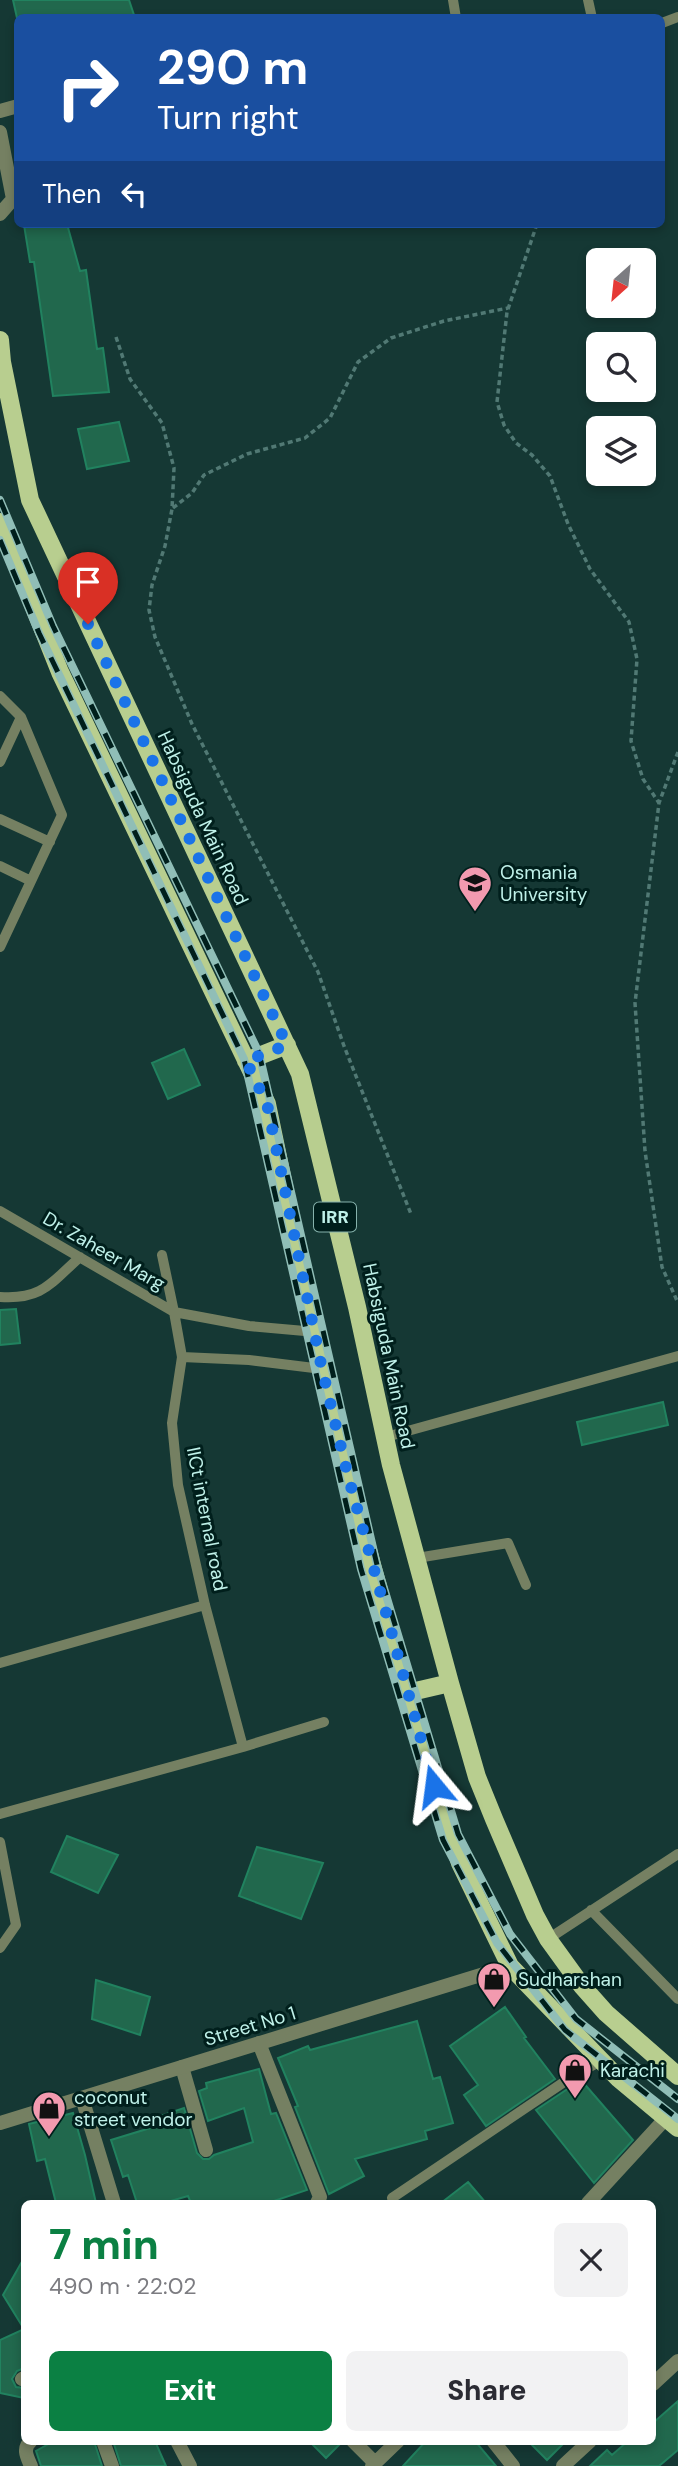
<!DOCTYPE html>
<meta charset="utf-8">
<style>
body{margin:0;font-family:"DM Sans",sans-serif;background:#f2f2f3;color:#2b2b33;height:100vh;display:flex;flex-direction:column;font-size:26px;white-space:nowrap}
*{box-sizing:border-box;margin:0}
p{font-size:23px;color:#7c7c81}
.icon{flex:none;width:38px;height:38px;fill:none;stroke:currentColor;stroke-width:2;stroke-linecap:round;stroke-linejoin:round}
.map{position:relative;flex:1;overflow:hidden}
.drawer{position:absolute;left:21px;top:2200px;width:635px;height:245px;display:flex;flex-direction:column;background:#fff;border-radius:10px;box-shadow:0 4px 10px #0003}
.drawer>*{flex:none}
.top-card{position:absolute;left:14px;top:14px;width:651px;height:214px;border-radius:10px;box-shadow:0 4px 10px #0003;background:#1a4fa0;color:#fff;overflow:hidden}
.needle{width:46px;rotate:207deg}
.buttons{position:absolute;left:586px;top:248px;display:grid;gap:14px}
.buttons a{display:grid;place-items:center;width:70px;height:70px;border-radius:10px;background:#fff;box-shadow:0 4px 10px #0003;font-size:35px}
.pin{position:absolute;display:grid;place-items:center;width:60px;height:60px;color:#fff;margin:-72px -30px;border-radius:50% 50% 50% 0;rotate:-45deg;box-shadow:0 0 7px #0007}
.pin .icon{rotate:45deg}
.me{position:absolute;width:77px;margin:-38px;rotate:344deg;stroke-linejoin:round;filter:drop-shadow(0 0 5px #0008)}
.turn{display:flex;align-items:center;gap:24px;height:147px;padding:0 28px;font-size:32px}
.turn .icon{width:91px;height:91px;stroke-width:2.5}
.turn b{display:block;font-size:49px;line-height:60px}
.then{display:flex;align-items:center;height:66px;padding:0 28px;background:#0003;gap:14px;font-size:26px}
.round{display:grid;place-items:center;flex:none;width:74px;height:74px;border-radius:10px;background:#f2f2f3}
.overview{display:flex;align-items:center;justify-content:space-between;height:119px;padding:0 28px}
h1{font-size:42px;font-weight:800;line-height:52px;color:#0b8043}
.action{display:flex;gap:14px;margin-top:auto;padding:14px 28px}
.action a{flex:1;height:80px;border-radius:10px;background:#0b8043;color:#fff;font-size:28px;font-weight:800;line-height:80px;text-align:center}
.action a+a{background:#f2f2f3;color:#2b2b33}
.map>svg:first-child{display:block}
.building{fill:#21684d;stroke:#21825f;stroke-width:2}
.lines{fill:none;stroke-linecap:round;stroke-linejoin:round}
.path{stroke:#517974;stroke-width:3.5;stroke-dasharray:5 3.5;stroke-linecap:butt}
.service{stroke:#758062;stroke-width:10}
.minor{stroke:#758062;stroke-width:14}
.tertiary{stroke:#758062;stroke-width:14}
.primary{stroke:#b8ce8f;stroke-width:18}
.rail-casing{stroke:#90beb7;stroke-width:8}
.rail{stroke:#001f1c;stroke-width:5;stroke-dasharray:16;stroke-linecap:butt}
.route{stroke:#1a73e8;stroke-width:12;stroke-dasharray:0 21.6}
.labels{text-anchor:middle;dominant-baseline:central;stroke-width:6;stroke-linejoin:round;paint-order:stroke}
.shield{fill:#001f1c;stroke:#86b2ac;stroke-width:2}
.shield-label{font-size:18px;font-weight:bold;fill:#bff1e9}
.street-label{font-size:19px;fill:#bff1e9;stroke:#001f1c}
.poi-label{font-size:19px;fill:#bff1e9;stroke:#001f1c;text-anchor:start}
</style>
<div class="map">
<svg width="678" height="2466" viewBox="0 0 678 2466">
<rect width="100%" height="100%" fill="#153834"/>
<path class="building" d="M13 0H129L135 18H17Z
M37 224H67L80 271 86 270 97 349 103 348 109 392 53 396 34 262H30L24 225Z
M119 422 129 461 87 469 78 429Z
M184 1049 200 1085 168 1099 152 1063Z
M16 1309 20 1343 0 1345V1310Z
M663 1402 668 1425 582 1445 577 1422Z
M67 1836 118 1855 98 1893 51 1872Z
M257 1847 323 1863 301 1919 239 1896Z
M96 1980 150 1997 140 2035 92 2019Z
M505 2007 526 2037 524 2038 555 2079 486 2126 464 2095 478 2085 450 2046Z
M417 2021 433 2079 440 2077 453 2123 425 2131 427 2139 355 2159 364 2176 329 2194 295 2107 298 2106 278 2058 308 2046 310 2050Z
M259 2069 271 2114 276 2113 307 2190 268 2203H191L188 2196 164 2203H137L128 2175 123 2177 111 2140 160 2125 157 2117 184 2108 197 2153 203 2159H209L214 2155 253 2142 244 2108 208 2121 199 2091 207 2088 206 2083Z
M581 2080 633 2140 594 2183 536 2110Z
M73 2113 85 2155 96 2203H56L45 2159 37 2161 29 2124Z
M468 2182 486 2203H441Z
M24 2258V2329L3 2295Z
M24 2329V2368L17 2371 12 2379 16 2387 24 2388V2398L0 2393V2340Z
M678 2401V2450L659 2466H590L607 2450 612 2455 628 2441H653V2423Z
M54 2441H94L102 2466H41L36 2451Z
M113 2441H155L166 2466H121Z
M309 2441H343L326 2458Z
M426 2441H475L496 2466H403Z
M528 2441H566L547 2460Z"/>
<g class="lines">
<path class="path" d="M537 224 507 312 497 402 504 425 516 443 532 455 550 476 568 524 590 569 629 622 637 659 631 741 643 779 659 803
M116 337 130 379 162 423 174 468 172 509 165 546 152 585 149 610 155 637 192 724 318 972 344 1046 411 1214
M173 508 192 493 204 475 247 454 305 438 330 418 358 362 391 338 444 321 508 308
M678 752 659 803 635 1003 645 1151 662 1267 678 1303"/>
<path class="service" d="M453 0 456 18
M588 0 592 18
M662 23 678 17
M0 696 21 717 62 815 0 947
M0 762 21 717
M0 819 50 842
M0 866 31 881
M0 1211 174 1312 182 1357 249 1360 322 1369
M162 1255 174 1312 249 1326 316 1332
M0 1297C42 1300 51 1283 80 1257
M182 1357 172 1423 178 1485 205 1605 243 1747 324 1722
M386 1437 678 1356
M417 1558 508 1543 526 1585
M0 1663 205 1605
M0 1814 243 1747
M0 1842 16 1925 0 1948
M591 1910 678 1999
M548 1939 678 1854
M392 2198 576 2074 601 2061"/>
<path class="minor" d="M0 111 18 106
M0 132 13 199 0 214
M259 2043 320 2197 317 2203
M182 2067 206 2150
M82 2098 114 2203
M588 2203 666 2118
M22 2379 24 2378
M653 2384 678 2361
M103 2441 112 2466
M177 2441 190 2466
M353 2441 375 2463
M493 2441 513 2466
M31 2466C27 2457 22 2448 31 2441
M372 2466 398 2441
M563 2466 590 2441"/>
<path class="tertiary" d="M0 2123 510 1966"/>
<path class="primary" d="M0 340 2 362 30 500 300 1074 357 1307 391 1465 450 1683 477 1777 494 1819 535 1915 548 1939 582 1986 606 2013 678 2076
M0 522 60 672 267 1104 322 1369 347 1473 407 1693 460 1863 510 1966 618 2078 678 2128
M246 1061 287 1045
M407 1693 450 1683"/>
<g class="rail-casing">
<path id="rail" d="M0 500 53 626 259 1053 377 1565 458 1834 510 1934 576 2019 678 2099
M0 540 39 633 244 1059 361 1569 443 1840 497 1943 565 2030 678 2119"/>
</g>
<use href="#rail" class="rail"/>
</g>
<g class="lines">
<path class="route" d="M88 624 287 1045 246 1061 267 1104 322 1369 347 1472 434 1786"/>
</g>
<defs>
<g id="university-pin" transform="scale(1.75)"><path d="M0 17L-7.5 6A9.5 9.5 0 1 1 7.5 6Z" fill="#f29aaf" stroke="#001f1c"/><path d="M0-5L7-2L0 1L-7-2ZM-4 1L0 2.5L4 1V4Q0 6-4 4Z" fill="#111"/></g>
<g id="shop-pin" transform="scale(1.75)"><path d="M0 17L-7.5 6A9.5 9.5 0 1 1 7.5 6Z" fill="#f29aaf" stroke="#001f1c"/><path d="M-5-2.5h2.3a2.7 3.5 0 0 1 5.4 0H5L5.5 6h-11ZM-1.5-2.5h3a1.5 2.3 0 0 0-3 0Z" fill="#111"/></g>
</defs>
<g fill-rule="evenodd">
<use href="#university-pin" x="475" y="883"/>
<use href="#shop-pin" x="494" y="1979"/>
<use href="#shop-pin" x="575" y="2070"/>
<use href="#shop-pin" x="49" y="2108"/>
</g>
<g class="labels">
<rect class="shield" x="314" y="1202.5" width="42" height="29" rx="5"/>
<g class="shield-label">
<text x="335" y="1217">IRR</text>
</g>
<g class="street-label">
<text transform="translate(203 818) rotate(65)">Habsiguda Main Road</text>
<text transform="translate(104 1251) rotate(30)">Dr. Zaheer Marg</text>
<text transform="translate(389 1356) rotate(78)">Habsiguda Main Road</text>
<text transform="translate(207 1519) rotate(79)">IICt internal road</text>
<text transform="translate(250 2026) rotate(-17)">Street No 1</text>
</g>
<g class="poi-label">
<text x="500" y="872">Osmania<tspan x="500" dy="22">University</tspan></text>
<text x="518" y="1979">Sudharshan</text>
<text x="600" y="2070">Karachi</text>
<text x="74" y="2097">coconut<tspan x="74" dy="22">street vendor</tspan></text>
</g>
</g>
</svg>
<div class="buttons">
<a><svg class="needle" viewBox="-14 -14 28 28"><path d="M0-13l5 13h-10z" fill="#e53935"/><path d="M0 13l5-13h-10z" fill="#7c7c81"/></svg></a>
<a><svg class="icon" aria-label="search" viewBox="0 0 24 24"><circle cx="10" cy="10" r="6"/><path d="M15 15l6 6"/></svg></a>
<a><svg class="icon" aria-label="layers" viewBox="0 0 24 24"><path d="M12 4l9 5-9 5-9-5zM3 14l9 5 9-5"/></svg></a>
</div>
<div class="pin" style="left:88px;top:624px;background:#d93025"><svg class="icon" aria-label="arrive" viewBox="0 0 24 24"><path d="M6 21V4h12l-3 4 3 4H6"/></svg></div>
<svg class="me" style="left:434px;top:1786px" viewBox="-20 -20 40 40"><path d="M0-17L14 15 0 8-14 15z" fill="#1a73e8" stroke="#fff" stroke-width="4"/></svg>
<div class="top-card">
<div class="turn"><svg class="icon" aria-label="right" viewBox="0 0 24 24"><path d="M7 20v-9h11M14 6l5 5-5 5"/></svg><div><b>290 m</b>Turn right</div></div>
<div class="then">Then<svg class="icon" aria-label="left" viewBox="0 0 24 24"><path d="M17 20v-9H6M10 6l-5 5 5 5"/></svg></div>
</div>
<section class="drawer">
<div class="overview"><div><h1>7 min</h1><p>490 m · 22:02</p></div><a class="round"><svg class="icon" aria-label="close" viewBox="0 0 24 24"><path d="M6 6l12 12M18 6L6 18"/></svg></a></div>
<div class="action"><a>Exit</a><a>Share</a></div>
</section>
</div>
